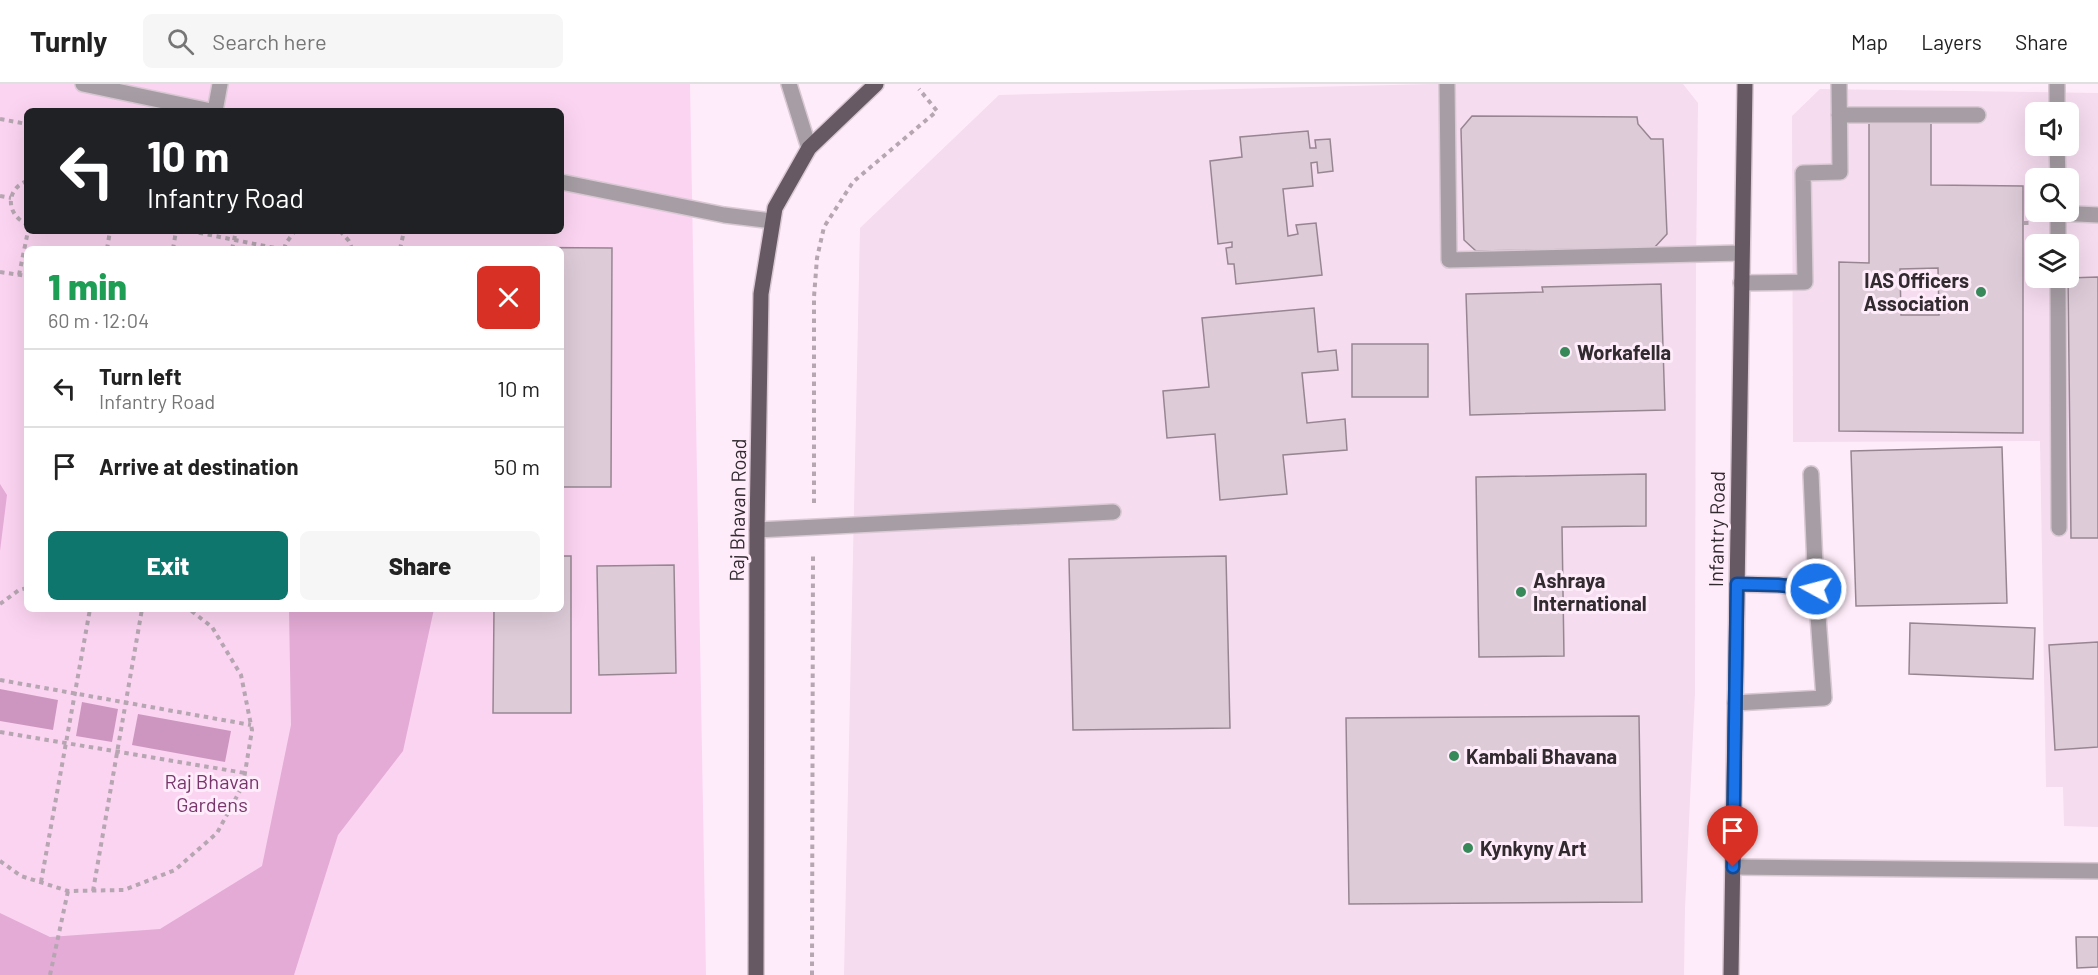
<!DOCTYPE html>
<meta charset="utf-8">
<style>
body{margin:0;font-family:Barlow,sans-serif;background:#f6f6f6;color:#222;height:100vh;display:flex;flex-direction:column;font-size:22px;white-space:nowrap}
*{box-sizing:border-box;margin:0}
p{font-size:20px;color:#767676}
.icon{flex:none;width:33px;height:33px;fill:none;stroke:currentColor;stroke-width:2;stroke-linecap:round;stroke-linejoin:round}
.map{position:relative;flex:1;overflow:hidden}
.side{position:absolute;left:24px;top:162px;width:540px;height:366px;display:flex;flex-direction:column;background:#fff;border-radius:9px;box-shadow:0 6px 24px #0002}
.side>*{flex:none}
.hud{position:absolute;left:24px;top:24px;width:540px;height:126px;border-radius:9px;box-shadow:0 6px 24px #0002;background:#202124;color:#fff;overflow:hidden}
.controls{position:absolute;left:2025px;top:18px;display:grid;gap:12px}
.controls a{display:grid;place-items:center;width:54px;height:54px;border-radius:9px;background:#fff;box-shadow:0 6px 24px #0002;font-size:30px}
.pin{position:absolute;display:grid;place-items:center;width:51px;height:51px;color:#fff;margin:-62px -26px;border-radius:50% 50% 50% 0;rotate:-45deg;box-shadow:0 0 6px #0007}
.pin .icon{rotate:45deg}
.me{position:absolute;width:66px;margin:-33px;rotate:277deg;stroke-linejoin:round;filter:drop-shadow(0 0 4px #0008)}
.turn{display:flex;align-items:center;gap:21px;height:126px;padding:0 24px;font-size:27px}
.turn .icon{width:78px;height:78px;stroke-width:2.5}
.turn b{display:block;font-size:42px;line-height:51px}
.round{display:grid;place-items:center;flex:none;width:63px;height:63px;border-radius:9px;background:#f6f6f6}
.summary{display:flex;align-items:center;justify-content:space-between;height:102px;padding:0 24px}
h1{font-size:36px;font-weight:800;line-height:45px;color:#1e9e55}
.primary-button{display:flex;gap:12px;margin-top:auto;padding:12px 24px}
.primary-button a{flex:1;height:69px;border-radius:9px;background:#0f766e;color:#fff;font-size:24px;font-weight:800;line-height:69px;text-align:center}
.primary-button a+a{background:#f6f6f6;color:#222}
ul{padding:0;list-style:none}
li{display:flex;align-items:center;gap:18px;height:78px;padding:0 24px;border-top:2px solid #e0e0e0}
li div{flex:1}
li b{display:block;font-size:22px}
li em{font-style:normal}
header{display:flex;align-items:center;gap:36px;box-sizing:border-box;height:84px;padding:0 30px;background:#fff;border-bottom:2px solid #e0e0e0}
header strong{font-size:28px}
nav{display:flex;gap:33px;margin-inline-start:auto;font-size:21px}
.search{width:420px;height:54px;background:#f6f6f6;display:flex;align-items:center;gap:15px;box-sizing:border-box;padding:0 21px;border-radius:9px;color:#767676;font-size:22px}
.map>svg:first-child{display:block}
.built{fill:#f5dcef;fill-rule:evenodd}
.green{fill:#fbd4f1;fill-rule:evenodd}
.forest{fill:#e3abd6}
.water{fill:#cd96c0}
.building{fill:#ddcbd8;stroke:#978692;stroke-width:1.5;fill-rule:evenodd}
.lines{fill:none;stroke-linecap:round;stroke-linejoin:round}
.minor-casing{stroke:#dac9d5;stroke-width:18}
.major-casing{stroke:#dac9d5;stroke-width:18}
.path{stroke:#b5a6b1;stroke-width:4;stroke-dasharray:4.5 4.5;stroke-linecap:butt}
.minor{stroke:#a69ea4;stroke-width:15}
.major{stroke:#675963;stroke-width:15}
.route-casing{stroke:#114b97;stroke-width:15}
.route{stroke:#1a73e8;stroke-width:10}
.poi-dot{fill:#38895a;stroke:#ffecfa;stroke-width:2}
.labels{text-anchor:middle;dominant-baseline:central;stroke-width:6;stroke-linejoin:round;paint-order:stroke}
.poi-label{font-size:20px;font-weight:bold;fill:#312a2f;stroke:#ffecfa;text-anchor:start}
.street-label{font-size:20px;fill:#312a2f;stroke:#ffecfa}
.park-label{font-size:20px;fill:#77356b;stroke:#ffecfa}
</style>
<header>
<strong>Turnly</strong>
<div class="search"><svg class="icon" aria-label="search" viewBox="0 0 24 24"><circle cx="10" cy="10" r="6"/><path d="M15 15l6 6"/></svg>Search here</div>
<nav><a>Map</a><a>Layers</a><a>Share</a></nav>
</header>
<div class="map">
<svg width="2098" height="891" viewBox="0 0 2098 891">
<rect width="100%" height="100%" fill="#ffecfa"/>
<path class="built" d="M1432 0H1683L1698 19 1696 185 1695 608 1685 825 1684 891H844L860 144 999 11Z
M1820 5 2098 9V743L2064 742 2063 703H2046L2040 357 1793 358 1792 32ZM2036 28H2068V62H2036ZM2036 94H2068V128H2036ZM2036 160H2068V194H2036Z"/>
<path class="green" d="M0 0H690L706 891H0ZM27 27H561V147H27ZM27 165H561V525H27Z"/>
<path class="forest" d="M0 400 7 411 0 467Z
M289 525H434L403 667 338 751 294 891H0V829L50 853 160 845 262 782 291 641Z"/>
<path class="water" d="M0 605 58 616 53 646 0 637Z
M82 618 118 625 112 658 76 652Z
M138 630 231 647 225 678 132 661Z"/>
<path class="building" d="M1472 32 1637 33 1638 40 1651 55H1663L1667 150 1654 164 1476 167 1464 156 1461 45Z
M1869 38H1931V101L2023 102V349L1839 347V178L1869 179ZM1938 184 1939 231H1901L1900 185Z
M1308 47 1310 64H1316L1315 56 1330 55 1333 87 1318 89 1317 78 1311 79 1313 102 1283 105 1288 152 1298 150 1296 141 1316 139 1322 191 1236 200 1234 180H1228L1226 164 1232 163V158L1218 160 1210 77 1242 73 1240 53Z
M451 163 612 164 611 403H561V165H451Z
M2068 194 2098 193V454H2071Z
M1661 200 1665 326 1470 331 1466 210 1543 208 1542 203Z
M1314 224 1318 268 1336 266 1338 286 1302 289 1307 339 1345 335 1347 366 1283 371 1287 410 1220 416 1215 350 1167 354 1163 307 1209 303 1202 234Z
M1352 260H1428V313H1352Z
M2002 363 2007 519 1856 522 1851 367Z
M1646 390V442L1562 443 1564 572 1479 573 1476 393Z
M561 472H571V629H493L494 525H561Z
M1226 472 1230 644 1073 646 1069 475Z
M674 481 676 589 599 591 597 482Z
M1910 539 2035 544 2033 595 1909 590Z
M2098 558V663L2055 666 2049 561Z
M1639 632 1642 818 1349 820 1346 634Z
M2076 853H2098V883L2077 884Z"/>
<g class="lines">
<g class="minor-casing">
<path id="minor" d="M83 0 211 27
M789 0 809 64
M1447 0 1449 176 1741 169
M2057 0V28
M215 27 220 0
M1839 31H1978
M2057 62 2058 94
M561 98 724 131 772 137
M2058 128V160
M2058 129 2098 131
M2058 194 2059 444
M1741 199 1805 198 1803 89 1840 88 1839 0
M757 446 1113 428
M1737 500 1778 501 1816 505
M1735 619 1824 614 1816 505 1811 390
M1733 783 2098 787"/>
</g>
<g class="major-casing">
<path id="major" d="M756 891 757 446 761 210 775 124 809 64 876 0
M1731 891 1745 0"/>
</g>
<path class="path" d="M0 35 27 40
M27 97C5 105 6 131 27 140
M0 112 11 114
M2024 139H2033
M190 147 280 165
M340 147 349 157 352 165
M107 165 110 147
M173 165 176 147
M232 165 236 147
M284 165 286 159 295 147
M400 165 404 147
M0 188 27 192
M19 191 28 147
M814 419V213L817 174 824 143 853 98 937 27 919 5
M0 520 19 506 27 504
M0 596 251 641
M0 648 245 689
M0 777 21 792 68 807 124 806 175 786 217 749 243 701 252 646 241 591 212 543 189 525
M41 798 90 525
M93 807 142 525
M50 891 68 807
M812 891 813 469"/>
<use href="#minor" class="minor"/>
<use href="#major" class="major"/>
</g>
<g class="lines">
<g class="route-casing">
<path id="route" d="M1733 783 1737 500 1778 501 1816 505"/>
</g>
<use href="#route" class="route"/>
</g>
<g class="poi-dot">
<circle cx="1981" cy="208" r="6"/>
<circle cx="1565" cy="268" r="6"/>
<circle cx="1521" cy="508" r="6"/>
<circle cx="1454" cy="672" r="6"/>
<circle cx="1468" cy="764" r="6"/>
</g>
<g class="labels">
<g class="poi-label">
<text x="1969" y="196" text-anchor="end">IAS Officers<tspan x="1969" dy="23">Association</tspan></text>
<text x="1577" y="268">Workafella</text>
<text x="1533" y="496">Ashraya<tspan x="1533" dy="23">International</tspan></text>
<text x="1466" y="672">Kambali Bhavana</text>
<text x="1480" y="764">Kynkyny Art</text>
</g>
<g class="street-label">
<text transform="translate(737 426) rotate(-89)">Raj Bhavan Road</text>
<text transform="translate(1716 445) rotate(-89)">Infantry Road</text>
</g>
<g class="park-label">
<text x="212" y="697">Raj Bhavan<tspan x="212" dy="23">Gardens</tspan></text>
</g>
</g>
</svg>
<div class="controls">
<a><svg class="icon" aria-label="sound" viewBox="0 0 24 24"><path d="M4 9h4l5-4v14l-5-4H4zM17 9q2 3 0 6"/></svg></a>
<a><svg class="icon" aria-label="search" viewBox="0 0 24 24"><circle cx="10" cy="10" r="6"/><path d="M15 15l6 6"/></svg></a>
<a><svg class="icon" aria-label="layers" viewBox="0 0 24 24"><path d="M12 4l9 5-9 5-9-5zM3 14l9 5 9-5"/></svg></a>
</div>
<div class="pin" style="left:1733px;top:783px;background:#d93025"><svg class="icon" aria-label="arrive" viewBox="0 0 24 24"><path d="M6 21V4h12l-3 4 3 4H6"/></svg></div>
<svg class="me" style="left:1816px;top:505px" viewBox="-20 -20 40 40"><circle r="17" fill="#1a73e8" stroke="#fff" stroke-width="3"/><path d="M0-11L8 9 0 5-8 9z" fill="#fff"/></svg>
<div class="hud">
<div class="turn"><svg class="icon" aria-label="left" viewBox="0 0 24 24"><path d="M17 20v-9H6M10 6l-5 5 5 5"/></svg><div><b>10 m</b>Infantry Road</div></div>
</div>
<section class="side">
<div class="summary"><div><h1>1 min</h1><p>60 m · 12:04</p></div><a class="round" style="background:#d93025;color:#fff"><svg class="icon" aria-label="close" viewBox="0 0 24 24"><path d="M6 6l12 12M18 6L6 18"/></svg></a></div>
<ul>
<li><svg class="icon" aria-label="left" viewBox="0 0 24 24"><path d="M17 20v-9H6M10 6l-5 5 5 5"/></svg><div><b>Turn left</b><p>Infantry Road</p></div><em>10 m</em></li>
<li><svg class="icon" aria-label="arrive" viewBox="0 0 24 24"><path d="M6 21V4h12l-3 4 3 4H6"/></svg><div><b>Arrive at destination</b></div><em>50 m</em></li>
</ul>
<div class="primary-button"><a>Exit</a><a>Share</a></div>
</section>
</div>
